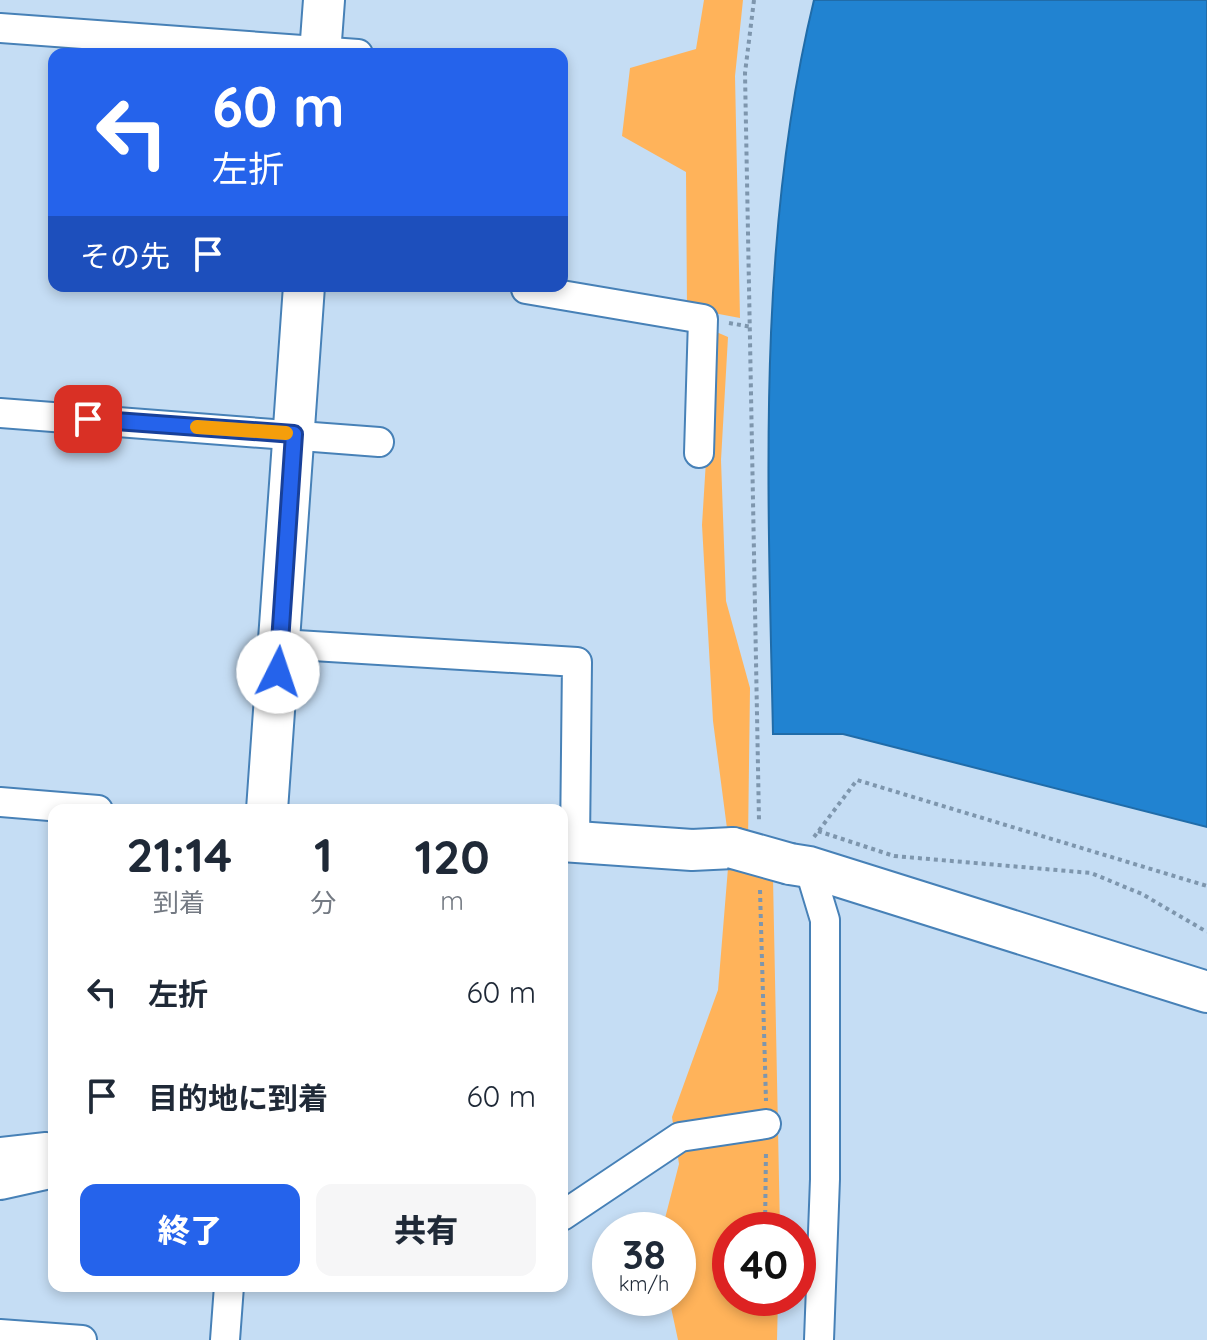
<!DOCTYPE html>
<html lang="ja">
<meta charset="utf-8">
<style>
body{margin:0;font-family:Quicksand,"Noto Sans JP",sans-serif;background:#f6f6f7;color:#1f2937;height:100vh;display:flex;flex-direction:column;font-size:30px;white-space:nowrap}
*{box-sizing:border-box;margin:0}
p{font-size:26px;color:#747a83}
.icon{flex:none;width:44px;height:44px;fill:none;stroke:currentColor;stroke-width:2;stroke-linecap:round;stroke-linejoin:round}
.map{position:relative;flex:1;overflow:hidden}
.drawer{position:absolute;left:48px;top:804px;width:520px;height:488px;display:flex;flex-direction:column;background:#fff;border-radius:16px;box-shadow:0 4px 12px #0003}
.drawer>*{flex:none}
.top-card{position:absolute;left:48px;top:48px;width:520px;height:244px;border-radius:16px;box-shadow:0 4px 12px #0003;background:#2563eb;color:#fff;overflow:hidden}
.speed{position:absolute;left:592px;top:1212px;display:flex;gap:16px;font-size:40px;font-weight:700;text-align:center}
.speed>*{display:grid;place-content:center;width:104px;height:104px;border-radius:50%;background:#fff;box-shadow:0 4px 12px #0003;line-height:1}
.speed small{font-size:20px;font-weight:400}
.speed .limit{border:12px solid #d22;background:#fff;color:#111}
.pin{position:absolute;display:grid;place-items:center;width:68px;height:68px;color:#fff;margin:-34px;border-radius:16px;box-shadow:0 4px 12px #0006}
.me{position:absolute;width:88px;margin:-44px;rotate:4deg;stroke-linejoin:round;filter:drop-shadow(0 0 6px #0008)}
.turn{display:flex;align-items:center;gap:28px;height:168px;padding:0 32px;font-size:36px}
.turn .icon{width:104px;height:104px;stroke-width:2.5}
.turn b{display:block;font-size:56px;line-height:68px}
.then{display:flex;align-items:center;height:76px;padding:0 32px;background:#0003;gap:16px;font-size:30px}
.eta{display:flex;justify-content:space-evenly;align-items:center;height:136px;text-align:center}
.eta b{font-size:48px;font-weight:800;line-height:56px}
.cta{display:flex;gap:16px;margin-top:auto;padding:16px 32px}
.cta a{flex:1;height:92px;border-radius:16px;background:#2563eb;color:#fff;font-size:32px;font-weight:800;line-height:92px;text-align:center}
.cta a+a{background:#f6f6f7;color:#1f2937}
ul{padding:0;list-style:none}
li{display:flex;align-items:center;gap:24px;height:104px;padding:0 32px}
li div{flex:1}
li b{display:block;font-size:30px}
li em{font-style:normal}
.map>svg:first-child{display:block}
.green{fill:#ffb35a}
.water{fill:#2183d1;stroke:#206ca9;stroke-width:2}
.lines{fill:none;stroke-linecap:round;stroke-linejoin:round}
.street-casing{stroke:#4781b7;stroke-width:32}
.secondary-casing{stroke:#4781b7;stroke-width:44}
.path{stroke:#7e96ad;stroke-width:4;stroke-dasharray:4 4;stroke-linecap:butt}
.street{stroke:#fff;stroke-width:28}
.secondary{stroke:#fff;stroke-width:40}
.secondary-bridge-casing{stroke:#4781b7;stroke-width:44;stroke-linecap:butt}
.secondary-bridge{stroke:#fff;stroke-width:40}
.route-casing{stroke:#184099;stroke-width:20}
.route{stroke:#2563eb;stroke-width:14}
.slow{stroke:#f59e0b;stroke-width:14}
</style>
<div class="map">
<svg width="1207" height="1340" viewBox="0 0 1207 1340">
<rect width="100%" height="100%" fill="#c5ddf4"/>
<path class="green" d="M704 0H743L735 76 740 318 687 308 686 172 622 136 630 68 696 49Z
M714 331 728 337 721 460 726 601 750 688 748 841 728 836 713 721 702 525Z
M728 868 773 878 780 1230H730V1298H778L777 1340H678L669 1298H678V1230H662L679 1164 672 1117 718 990Z"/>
<path class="water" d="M814 0H1207V827L843 734H773C768 490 756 239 814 0Z"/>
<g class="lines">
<g class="street-casing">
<path id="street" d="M0 28 358 54
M527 286 526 289 703 319 699 453
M0 413 379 442
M280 644 577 662 575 842
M0 802 98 810
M809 867 825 920V1179L819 1340
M0 1152 46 1147 54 1157
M562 1216 680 1137 766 1124
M0 1334 82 1340
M225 1340 229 1286"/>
</g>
<g class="secondary-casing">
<path id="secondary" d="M320 54 324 0
M267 810 304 286
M562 841 692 850 733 848
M790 864 809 867 1207 992
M0 1179 54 1167"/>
</g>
<path class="path" d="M754 0 745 73 759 821
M729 323 752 327
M818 831 894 856 1091 873 1142 894 1207 932
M814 837 857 780 1207 886
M760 890 766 1101
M765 1230 766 1150"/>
<use href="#street" class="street"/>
<use href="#secondary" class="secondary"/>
<g class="secondary-bridge-casing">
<path id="secondary-bridge" d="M733 848 790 864"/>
</g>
<use href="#secondary-bridge" class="secondary-bridge"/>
</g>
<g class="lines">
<g class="route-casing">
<path id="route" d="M88 419 294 434 278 672"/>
</g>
<use href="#route" class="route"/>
<path class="slow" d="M197 427 286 433"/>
</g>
</svg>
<div class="speed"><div>38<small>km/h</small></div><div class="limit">40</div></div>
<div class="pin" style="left:88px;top:419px;background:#d93025"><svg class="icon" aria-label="arrive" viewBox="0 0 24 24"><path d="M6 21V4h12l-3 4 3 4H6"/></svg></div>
<svg class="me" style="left:278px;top:672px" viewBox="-20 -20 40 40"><circle r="19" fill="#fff"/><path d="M0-13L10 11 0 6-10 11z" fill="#2563eb"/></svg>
<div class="top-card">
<div class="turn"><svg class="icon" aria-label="left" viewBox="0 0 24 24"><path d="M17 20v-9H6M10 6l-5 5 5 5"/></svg><div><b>60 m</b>左折</div></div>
<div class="then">その先<svg class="icon" aria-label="arrive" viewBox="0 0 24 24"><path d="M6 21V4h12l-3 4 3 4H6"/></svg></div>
</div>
<section class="drawer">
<div class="eta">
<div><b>21:14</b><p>到着</p></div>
<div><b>1</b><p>分</p></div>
<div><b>120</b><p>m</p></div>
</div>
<ul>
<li><svg class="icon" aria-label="left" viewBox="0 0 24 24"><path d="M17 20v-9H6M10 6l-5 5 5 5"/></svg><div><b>左折</b></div><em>60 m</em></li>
<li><svg class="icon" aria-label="arrive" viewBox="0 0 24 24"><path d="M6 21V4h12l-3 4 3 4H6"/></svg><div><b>目的地に到着</b></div><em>60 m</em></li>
</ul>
<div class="cta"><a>終了</a><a>共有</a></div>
</section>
</div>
